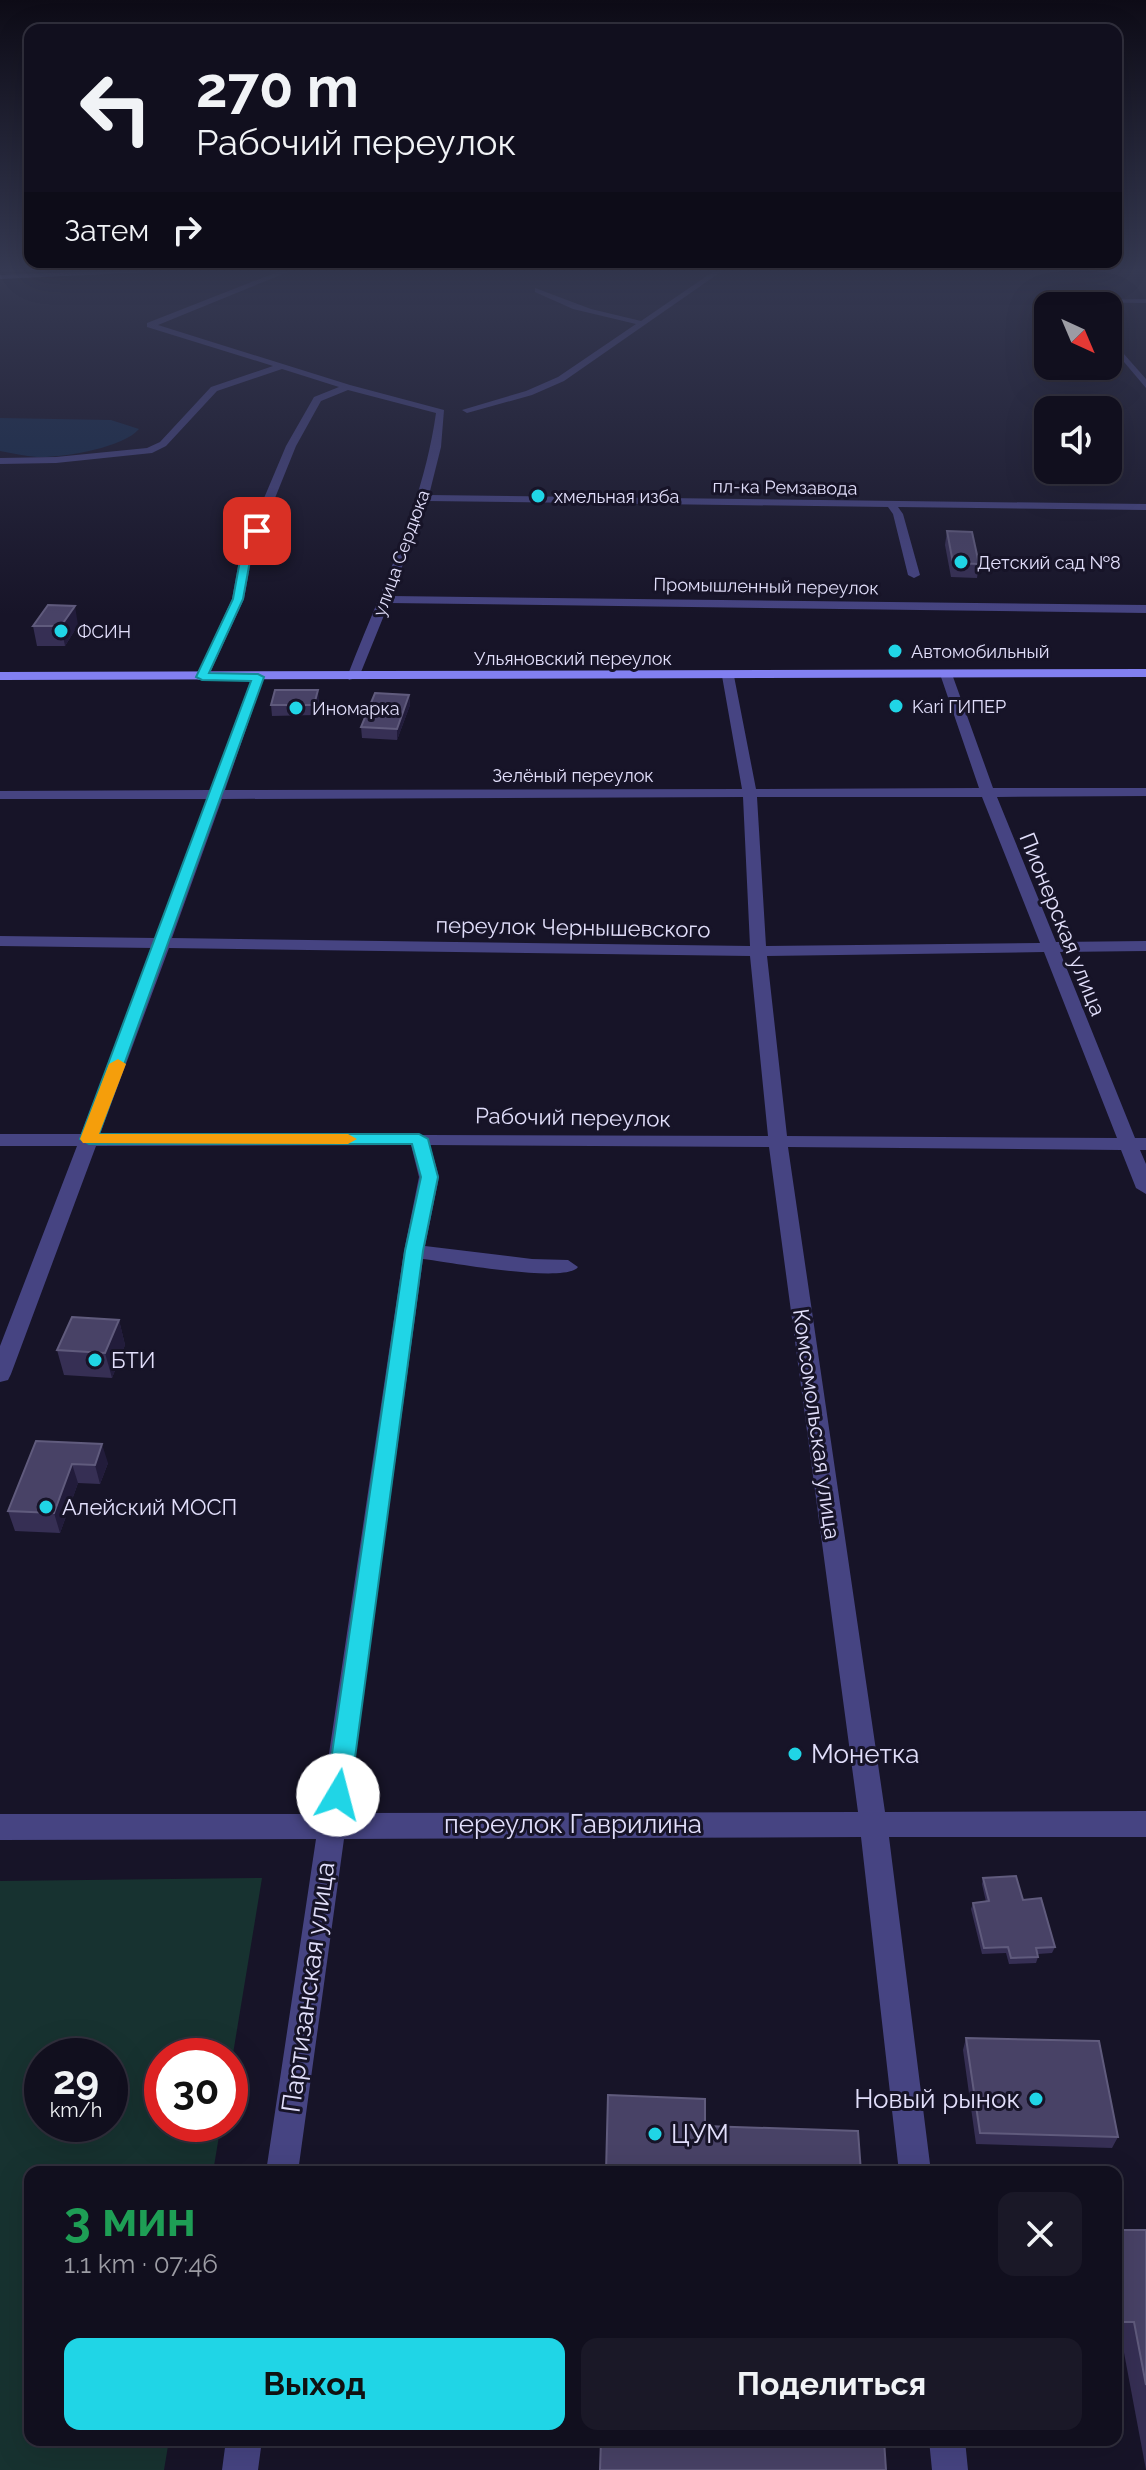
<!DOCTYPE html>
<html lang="ru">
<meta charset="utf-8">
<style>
body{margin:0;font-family:Raleway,sans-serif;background:#1a1827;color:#f1f3f6;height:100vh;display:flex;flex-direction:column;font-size:30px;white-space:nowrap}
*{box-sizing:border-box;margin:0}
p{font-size:26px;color:#9c9ca4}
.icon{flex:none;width:44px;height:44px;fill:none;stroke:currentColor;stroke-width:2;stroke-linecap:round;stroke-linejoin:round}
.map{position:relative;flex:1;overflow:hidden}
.side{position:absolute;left:24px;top:2166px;width:1098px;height:280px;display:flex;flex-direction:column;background:#110f1e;border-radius:16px;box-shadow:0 8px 32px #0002,0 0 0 2px #302f3c}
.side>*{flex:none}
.banner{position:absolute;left:24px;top:24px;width:1098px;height:244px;border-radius:16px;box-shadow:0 8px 32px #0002,0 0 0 2px #302f3c;background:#110f1e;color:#f1f3f6;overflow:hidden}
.needle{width:52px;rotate:136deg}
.controls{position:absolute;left:1034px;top:292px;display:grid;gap:16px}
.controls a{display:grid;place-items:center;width:88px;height:88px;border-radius:16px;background:#110f1e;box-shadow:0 8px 32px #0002,0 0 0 2px #302f3c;font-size:40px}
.speed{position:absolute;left:24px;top:2038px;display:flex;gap:16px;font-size:40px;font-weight:700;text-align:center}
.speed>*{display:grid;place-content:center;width:104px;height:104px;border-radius:50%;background:#110f1e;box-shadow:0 8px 32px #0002,0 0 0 2px #302f3c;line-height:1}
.speed small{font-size:20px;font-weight:400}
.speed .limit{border:12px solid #d22;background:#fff;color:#111}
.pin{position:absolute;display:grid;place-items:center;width:68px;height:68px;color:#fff;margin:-34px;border-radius:16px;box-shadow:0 4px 12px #0006}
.me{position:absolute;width:88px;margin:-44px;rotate:8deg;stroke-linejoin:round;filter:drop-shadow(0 0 6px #0008)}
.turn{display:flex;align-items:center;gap:28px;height:168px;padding:0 40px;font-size:36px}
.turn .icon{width:104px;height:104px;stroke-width:2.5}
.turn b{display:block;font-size:56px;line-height:68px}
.then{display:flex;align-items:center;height:76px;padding:0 40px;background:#0003;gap:16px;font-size:30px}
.round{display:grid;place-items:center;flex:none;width:84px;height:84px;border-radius:16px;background:#1a1827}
.head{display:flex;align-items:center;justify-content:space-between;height:136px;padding:0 40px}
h1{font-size:48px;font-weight:700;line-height:60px;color:#1e9e55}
.cta{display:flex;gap:16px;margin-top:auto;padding:16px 40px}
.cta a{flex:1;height:92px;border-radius:16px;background:#20d5e6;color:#111;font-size:32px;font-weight:700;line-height:92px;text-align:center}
.cta a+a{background:#1a1827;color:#f1f3f6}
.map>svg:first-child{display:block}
.green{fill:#173230;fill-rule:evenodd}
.water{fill:#152a4b}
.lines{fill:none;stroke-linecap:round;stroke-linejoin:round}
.street{fill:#464482;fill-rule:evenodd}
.secondary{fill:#8280f1;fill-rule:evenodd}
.wall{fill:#362f54}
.shaded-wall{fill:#221c3b}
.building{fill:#484266;stroke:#605b7d;stroke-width:2}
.route{fill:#20d5e6;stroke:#158a96;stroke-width:2}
.slow{fill:#f59e0b}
.poi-dot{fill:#20d5e6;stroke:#171428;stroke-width:3}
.labels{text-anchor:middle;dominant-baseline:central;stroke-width:6;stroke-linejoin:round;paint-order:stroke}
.far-street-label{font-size:18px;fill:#e2dffb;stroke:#171428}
.far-poi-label{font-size:18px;fill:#e2dffb;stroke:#171428;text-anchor:start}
.street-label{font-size:22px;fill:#e2dffb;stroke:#171428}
.poi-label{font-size:22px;fill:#e2dffb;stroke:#171428;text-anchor:start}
.near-poi-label{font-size:26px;fill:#e2dffb;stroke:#171428;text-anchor:start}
.near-street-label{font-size:26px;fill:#e2dffb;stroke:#171428}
</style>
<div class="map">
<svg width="1146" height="2470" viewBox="0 0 1146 2470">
<rect width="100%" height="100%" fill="#171428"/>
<path class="green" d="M262 1878 230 2072V2056H162V2124H221L213 2172H30V2440H169L164 2470H0V1881ZM42 2056H110V2124H42Z"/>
<path class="water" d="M0 418 111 420 139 429C123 448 62 458 37 457 25 456 12 453 0 451Z"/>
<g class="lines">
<path class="street" d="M285 269H295L158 325 350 385 444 410 441 447 429 495 1146 504V510L898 507 903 514 920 575 914 578 908 575 893 514 888 507 427 501 391 596 1146 605V613L389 603 359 677 349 680 347 677C381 589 423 506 436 413L348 390 321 401 296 446 252 555 244 599 208 677 198 680 196 677 232 599 240 555 286 446 314 397 339 387 282 369 217 391 166 446 152 453 56 463 0 464V458L56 457 147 448 160 442 211 387 273 366 147 327V323Z
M717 269H725L564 381 532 395 467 413 462 410 526 391 558 377 636 324 573 309 535 292V288L591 309 641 321Z
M1146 299V303L1076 302 1080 300Z
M1108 336 1146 379V388L1108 343Z
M946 670 952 674 993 788H1146V796L997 797 1056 942 1146 941V951L1060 952 1135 1138H1146V1150H1140L1146 1164V1194L1136 1188 1121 1150 788 1147 885 1812 1146 1811V1837H889L931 2172H899L861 1837 344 1839 298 2172H266L316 1839 0 1840V1814H320L404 1251 419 1177 411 1145 96 1146 11 1374 8 1380 0 1382V1346L77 1146H0V1134H81L153 948 0 946V936L156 938 207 799H0V791L210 790 252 677 258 673 264 677 225 790 742 789 722 676 728 672 734 676 756 789 979 788 940 674ZM743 797 750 946 172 938 222 799ZM757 797H982L1040 943 766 946ZM169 948 750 956 768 1136 100 1134ZM1044 952 1117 1138 787 1136 767 956ZM430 1145 769 1147 858 1812 347 1813 423 1259C448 1262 566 1284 578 1267L568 1260 532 1259 425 1246 439 1177Z
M226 2440H262L258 2470H222Z
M929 2440H965L968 2470H932Z"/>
<path class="secondary" d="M146 269H213L0 279V275Z
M1146 669V677L0 680V672Z"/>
</g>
<path class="wall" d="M947 531 979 564 977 578 951 577 945 545Z
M78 625 65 646H37L33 626Z
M409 695 410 705 397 740 362 738 361 727Z
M319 700 315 715 272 716 271 705Z
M119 1320 125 1345 112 1378 64 1375 57 1350Z
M36 1441 108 1463 100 1484 78 1483 60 1533 15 1531 8 1511Z
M983 1878 1023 1900 1055 1947 1052 1953 1038 1954V1957L1036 1963 1009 1964 1006 1953 982 1954 971 1909 973 1903 986 1902 982 1884Z
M966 2038 1118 2137 1112 2148 976 2144 963 2050Z
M1116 2230H1146V2470L1122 2342H1116Z"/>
<path class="shaded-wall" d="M75 606 78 625 65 646 61 626Z
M318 690 319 700 315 715 314 705Z
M409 695 410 705 397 740V729Z
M119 1320 125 1345 112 1378 105 1353Z
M102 1444 108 1463 100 1484 95 1465Z
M72 1464 78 1483 60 1533 54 1513Z"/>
<path class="building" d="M947 531 972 532 979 564 953 563Z
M48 605 75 606 61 626H33Z
M275 690H318L314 705H271Z
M375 693 409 695 397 729 361 727Z
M72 1317 119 1320 105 1353 57 1350Z
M36 1441 102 1444 95 1465 72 1464 54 1513 8 1511Z
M1016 1876 1023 1900 1041 1898 1055 1947 1036 1948 1038 1957 1011 1958 1008 1947 984 1948 973 1903 989 1901 983 1878Z
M966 2038 1099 2041 1118 2137 980 2133Z
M608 2095 705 2099V2126L858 2131 861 2172H606Z
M1116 2230H1146V2385L1134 2322H1116Z
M601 2440H884L886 2470H600Z"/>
<linearGradient id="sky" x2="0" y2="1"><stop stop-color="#0d0b16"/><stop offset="0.44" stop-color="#363a53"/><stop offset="1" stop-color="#363a53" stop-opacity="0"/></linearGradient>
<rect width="1146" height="615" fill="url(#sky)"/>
<path class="route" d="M253 529 261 531 251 555 243 599 209 673 258 674 264 677 99 1134H419L428 1139 438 1177 423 1251 350 1795 347 1803 338 1806 329 1803 326 1795 405 1251 421 1177 412 1144H89L80 1139 251 681 202 680 196 677 233 599 241 555Z"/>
<path class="slow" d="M118 1059 126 1064 99 1134H348L357 1139 348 1144 83 1143 80 1139 109 1064Z"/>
<g class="poi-dot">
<circle cx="538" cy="496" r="8"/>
<circle cx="961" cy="562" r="8"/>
<circle cx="61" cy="631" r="8"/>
<circle cx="895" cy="651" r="8"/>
<circle cx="896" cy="706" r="8"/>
<circle cx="296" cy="708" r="8"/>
<circle cx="95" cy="1360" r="8"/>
<circle cx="46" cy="1507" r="8"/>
<circle cx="795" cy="1754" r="8"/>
<circle cx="1036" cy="2099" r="8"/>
<circle cx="655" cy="2134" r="8"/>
</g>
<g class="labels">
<g class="far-street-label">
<text transform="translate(785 487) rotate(1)">пл-ка Ремзавода</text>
<text transform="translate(401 553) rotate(-70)">улица Сердюка</text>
<text transform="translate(766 586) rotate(1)">Промышленный переулок</text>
<text x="573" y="658">Ульяновский переулок</text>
<text x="573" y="775">Зелёный переулок</text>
</g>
<g class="far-poi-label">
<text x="554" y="496">хмельная изба</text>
<text x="977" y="562">Детский сад №8</text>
<text x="77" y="631">ФСИН</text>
<text x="911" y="651">Автомобильный</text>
<text x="912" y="706">Kari ГИПЕР</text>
<text x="312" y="708">Иномарка</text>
</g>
<g class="street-label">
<text transform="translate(1063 924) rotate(68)">Пионерская улица</text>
<text transform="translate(573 927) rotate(1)">переулок Чернышевского</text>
<text transform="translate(573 1117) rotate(1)">Рабочий переулок</text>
<text transform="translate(817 1424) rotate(82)">Комсомольская улица</text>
</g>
<g class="poi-label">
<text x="111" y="1360">БТИ</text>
<text x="62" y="1507">Алейский МОСП</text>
</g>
<g class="near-poi-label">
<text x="811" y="1754">Монетка</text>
<text x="1020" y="2099" text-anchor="end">Новый рынок</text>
<text x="671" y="2134">ЦУМ</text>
</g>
<g class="near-street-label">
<text x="573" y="1824">переулок Гаврилина</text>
<text transform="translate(308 1987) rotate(-82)">Партизанская улица</text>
</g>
</g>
</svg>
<div class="controls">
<a><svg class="needle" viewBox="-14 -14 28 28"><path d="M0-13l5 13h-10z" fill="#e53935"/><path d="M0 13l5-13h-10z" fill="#9c9ca4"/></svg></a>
<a><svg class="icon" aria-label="sound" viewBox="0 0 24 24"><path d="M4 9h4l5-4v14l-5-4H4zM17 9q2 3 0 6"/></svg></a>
</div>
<div class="speed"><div>29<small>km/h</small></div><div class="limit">30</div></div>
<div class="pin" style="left:257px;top:531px;background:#d93025"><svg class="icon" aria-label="arrive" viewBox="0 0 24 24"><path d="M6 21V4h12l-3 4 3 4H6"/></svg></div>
<svg class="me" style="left:338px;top:1795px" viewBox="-20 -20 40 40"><circle r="19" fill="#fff"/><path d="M0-13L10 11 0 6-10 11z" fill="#20d5e6"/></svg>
<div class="banner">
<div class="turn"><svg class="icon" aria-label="left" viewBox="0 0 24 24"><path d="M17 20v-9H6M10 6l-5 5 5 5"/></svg><div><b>270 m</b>Рабочий переулок</div></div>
<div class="then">Затем<svg class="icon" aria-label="right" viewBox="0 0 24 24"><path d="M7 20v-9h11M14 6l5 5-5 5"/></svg></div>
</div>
<section class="side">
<div class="head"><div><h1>3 мин</h1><p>1.1 km · 07:46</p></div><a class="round"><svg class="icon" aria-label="close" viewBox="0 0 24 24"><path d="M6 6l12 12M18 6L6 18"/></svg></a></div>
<div class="cta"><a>Выход</a><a>Поделиться</a></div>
</section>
</div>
